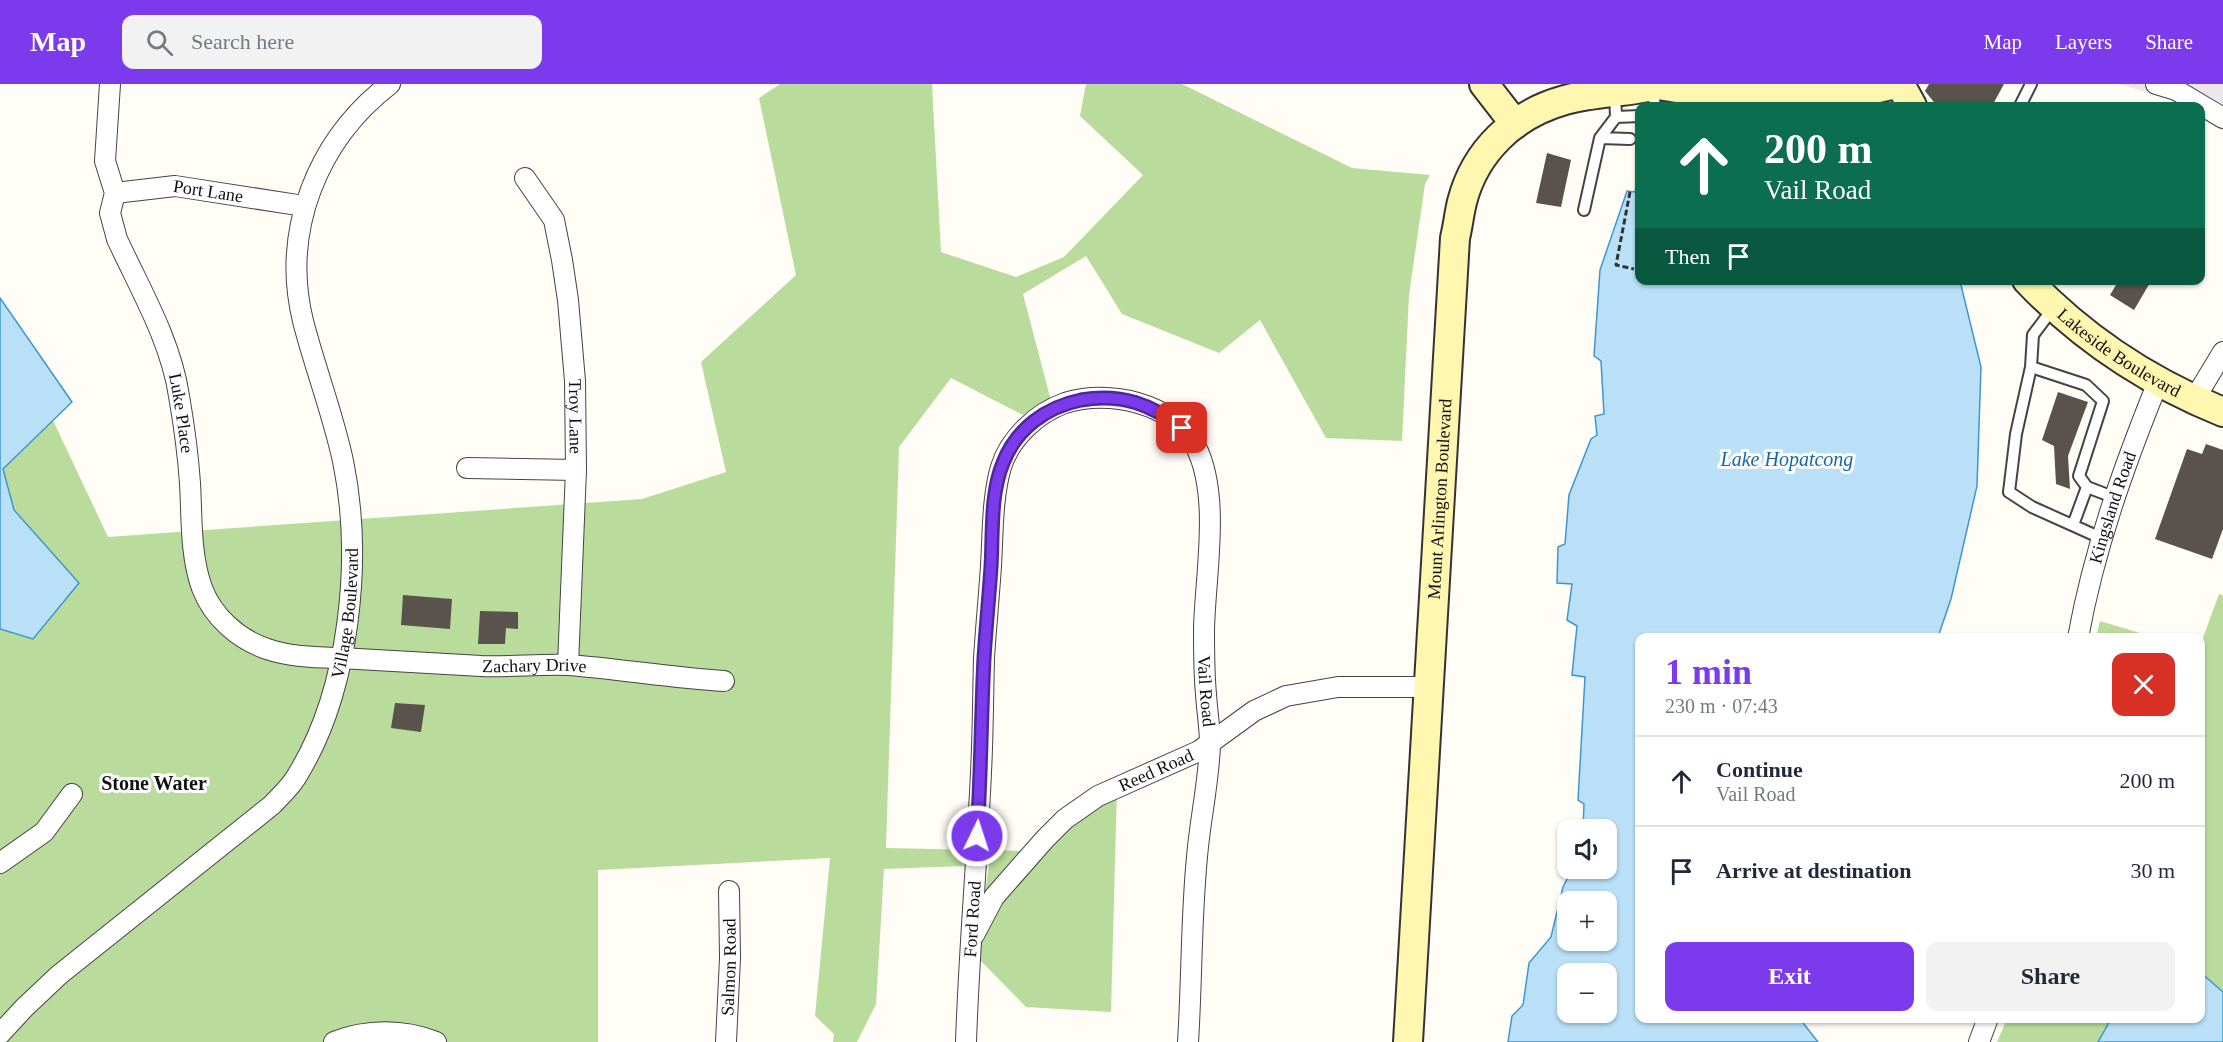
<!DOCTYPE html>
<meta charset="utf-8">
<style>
body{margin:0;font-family:"Times New Roman",serif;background:#f2f2f3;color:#1f2937;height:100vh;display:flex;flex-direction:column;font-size:22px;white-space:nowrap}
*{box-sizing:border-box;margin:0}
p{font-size:20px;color:#747a83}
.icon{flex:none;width:33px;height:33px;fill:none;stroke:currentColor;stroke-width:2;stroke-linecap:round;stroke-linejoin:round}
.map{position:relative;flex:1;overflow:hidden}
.drawer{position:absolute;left:1635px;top:549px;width:570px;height:390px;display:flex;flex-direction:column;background:#fff;border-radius:12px;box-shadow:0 2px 4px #0004}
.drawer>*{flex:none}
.hud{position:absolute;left:1635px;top:18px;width:570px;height:183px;border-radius:12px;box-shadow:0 2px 4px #0004;background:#0b6e4f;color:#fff;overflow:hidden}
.controls{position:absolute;left:1557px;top:735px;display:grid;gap:12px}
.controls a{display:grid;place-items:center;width:60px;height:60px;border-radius:12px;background:#fff;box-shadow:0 2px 4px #0004;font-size:30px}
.pin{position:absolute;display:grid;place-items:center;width:51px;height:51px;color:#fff;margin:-26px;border-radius:12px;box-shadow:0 3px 9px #0006}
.me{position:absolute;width:66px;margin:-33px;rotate:4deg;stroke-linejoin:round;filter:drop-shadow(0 0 4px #0008)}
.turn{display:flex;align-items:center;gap:21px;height:126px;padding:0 30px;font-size:27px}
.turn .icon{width:78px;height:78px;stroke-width:2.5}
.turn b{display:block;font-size:42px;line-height:51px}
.then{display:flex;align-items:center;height:57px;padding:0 30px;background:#0003;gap:12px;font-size:22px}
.round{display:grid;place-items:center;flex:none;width:63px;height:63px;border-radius:12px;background:#f2f2f3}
.head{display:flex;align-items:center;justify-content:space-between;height:102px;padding:0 30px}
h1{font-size:36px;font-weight:700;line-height:45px;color:#7c3aed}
.primary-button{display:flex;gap:12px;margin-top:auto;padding:12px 30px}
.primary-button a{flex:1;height:69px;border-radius:12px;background:#7c3aed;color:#fff;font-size:24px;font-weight:700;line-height:69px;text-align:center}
.primary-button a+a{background:#f2f2f3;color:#1f2937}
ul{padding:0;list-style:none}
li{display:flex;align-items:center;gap:18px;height:90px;padding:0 30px;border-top:2px solid #e0e1e3}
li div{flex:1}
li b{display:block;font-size:22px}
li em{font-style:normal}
header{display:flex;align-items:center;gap:36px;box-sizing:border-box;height:84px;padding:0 30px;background:#7c3aed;color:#fff}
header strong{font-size:28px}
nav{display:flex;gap:33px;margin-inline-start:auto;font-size:21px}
.search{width:420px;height:54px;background:#f2f2f3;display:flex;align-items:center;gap:15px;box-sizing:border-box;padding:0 21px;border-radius:12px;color:#747a83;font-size:22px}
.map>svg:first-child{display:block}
.industrial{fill:#eee6ef}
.forest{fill:#b9dc9c}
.water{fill:#b9e0f7;stroke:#3f96cf;stroke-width:1.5;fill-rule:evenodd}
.building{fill:#5a524d}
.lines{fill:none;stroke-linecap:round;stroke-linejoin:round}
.lane-casing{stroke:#444;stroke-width:14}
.street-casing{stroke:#444;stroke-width:22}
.secondary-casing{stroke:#333;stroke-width:32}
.path{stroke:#333;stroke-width:3;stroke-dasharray:6 3;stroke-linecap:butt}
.lane{stroke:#fff;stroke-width:10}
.street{stroke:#fff;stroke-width:20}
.secondary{stroke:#fff6b0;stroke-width:28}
.route-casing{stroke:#51269a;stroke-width:15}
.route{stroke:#7c3aed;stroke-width:10}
.labels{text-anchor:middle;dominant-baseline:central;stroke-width:6;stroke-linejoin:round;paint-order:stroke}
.street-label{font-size:18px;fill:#111;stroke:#fff}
.water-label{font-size:20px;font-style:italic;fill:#1768a6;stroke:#fff}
.neighbourhood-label{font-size:20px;font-weight:bold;fill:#111;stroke:#fff}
</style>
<header>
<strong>Map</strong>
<div class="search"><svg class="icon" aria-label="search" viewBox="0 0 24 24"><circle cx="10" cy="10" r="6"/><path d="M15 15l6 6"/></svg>Search here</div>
<nav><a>Map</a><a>Layers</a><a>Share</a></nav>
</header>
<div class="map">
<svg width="2223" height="958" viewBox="0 0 2223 958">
<rect width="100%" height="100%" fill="#fffdf5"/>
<path class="industrial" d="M2119 0H2223V47L2201 33 2200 22H2184L2177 18Z"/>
<path class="forest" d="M780 0H932L941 168 1016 193 1064 173 1143 91 1080 32 1086 0H1182L1352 84 1430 91 1425 100 1409 211 1402 357 1326 354 1260 236 1219 269 1122 230 1086 172 1023 210 1050 313 1023 331 951 294 899 363 886 764 1034 767 1117 703 1111 928 1026 923 976 872 989 781 884 785 876 920 857 958H833L834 950 815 932 830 774 598 786V958H0V224L108 453 642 415 726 388 701 278 796 191 759 14Z
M2219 510 2223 511V958H1997L2007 935 2200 934V562Z
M2100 537 2153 553H2096Z"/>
<path class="water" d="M1639 88 1640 196 1960 197 1981 283 1977 402 1951 515 1938 553 1640 554V934L1800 935 1818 958H1508L1512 932 1523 921 1529 879 1551 853 1563 803 1572 785 1606 784V746L1583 745 1584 720 1578 716 1585 593 1572 591 1577 542 1567 536 1572 500 1557 499 1558 463 1565 460 1569 411 1591 355 1597 351 1595 332 1604 330 1601 277 1594 272 1600 186 1627 107 1635 108ZM1568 818H1606V856H1568ZM1568 890H1606V928H1568Z
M0 214 72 318 3 385 14 426 79 499 33 555 0 545Z
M2201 889 2223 908V958H2098L2111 935 2200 934Z"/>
<path class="building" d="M1929 0H2004L1992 22H1937L1925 7Z
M1547 69 1571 76 1561 123 1536 119Z
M2119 196 2151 197 2134 226 2110 211Z
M2058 308 2088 318 2068 372 2070 405 2056 400 2054 362 2042 356Z
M2206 360 2223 366V445L2212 475 2155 455 2187 365 2202 370Z
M403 511 452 515 450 545 401 541Z
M480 527 518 528V545L506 544 505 560H478Z
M395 619 425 621 421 648 391 644Z"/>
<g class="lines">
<g class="lane-casing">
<path id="lane" d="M1652 2 1655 22
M1615 9 1616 33 1640 32
M2020 22 2031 0
M1600 54 1630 55
M1584 126 1600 54 1616 33
M2054 223 2033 251 2031 283 2016 350 2009 408 2032 423 2101 454
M2031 283 2086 301 2103 317 2079 392 2087 403 2113 413
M2073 441 2087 403"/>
</g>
<g class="street-casing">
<g id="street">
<path id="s1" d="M110 0 105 77 115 109 110 129 117 155C140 205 171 257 179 312 184 341 188 370 190 399 192 433 190 471 202 504 213 533 238 555 267 565 297 575 326 573 358 575 399 577 440 580 481 582 510 583 540 580 569 581 621 585 672 594 724 597"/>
<path d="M2156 0 2176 6 2223 34"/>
<path id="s2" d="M525 94 554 136 562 176 568 216 575 297 576 386 568 581"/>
<path id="s3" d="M115 109 175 102 304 122"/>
<path d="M2194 316 2223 268"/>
<path d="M467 384 576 386"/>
<path id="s4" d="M2078 554C2094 465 2124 382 2158 298"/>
<path d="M0 779 44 748 72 710"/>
<path id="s5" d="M974 851 994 813 1045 755 1065 735 1098 712 1199 667 1254 627 1286 612 1338 603H1429"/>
<path id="s6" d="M0 950 24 924 59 891 272 721C281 711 292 702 298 690 350 605 363 474 343 377 333 330 315 284 303 237 281 147 317 56 390 0"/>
<path d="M334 958C366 945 404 945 436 958"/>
<path id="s7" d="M726 958 730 874 729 807"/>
<path id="s8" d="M966 958C969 868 977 778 981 688 983 650 983 612 984 574 986 543 989 512 991 482 993 449 992 414 1001 383 1010 354 1037 329 1065 319 1108 305 1175 319 1196 363 1221 413 1205 491 1204 546 1204 567 1204 589 1206 610 1207 627 1210 644 1210 660 1209 697 1200 736 1197 773 1191 834 1192 896 1188 958"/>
<path d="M1979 958 1988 934"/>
</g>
</g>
<g class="secondary-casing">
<g id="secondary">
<path d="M1484 0 1515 40"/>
<path d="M1900 0 1912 22"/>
<path d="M1658 1 1695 7H1744L1844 12 1895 0"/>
<path id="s9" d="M2027 196C2082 254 2149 298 2223 328"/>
<path id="s10" d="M1408 958 1455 154C1458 142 1459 130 1462 118 1475 67 1514 30 1565 16 1596 7 1630 9 1660 0"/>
</g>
</g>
<path class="path" d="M1639 91H1640
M1637 100H1640
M1630 108 1616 181 1634 185"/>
<use href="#lane" class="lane"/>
<use href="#street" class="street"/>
<use href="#secondary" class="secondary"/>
</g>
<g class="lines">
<g class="route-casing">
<path id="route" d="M977 752C981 692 981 633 984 574 986 543 989 513 991 483 993 450 990 410 1003 379 1016 345 1046 323 1081 316 1121 309 1151 320 1182 344"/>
</g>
<use href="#route" class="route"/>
</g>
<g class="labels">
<g class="street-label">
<text stroke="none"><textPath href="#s3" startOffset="94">Port Lane</textPath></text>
<text stroke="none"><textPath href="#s9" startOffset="118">Lakeside Boulevard</textPath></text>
<text stroke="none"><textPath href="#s1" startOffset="345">Luke Place</textPath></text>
<text stroke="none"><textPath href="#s2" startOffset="249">Troy Lane</textPath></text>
<text stroke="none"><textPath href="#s10" startOffset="544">Mount Arlington Boulevard</textPath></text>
<text stroke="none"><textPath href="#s4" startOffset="135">Kingsland Road</textPath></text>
<text stroke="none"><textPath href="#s6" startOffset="566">Village Boulevard</textPath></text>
<text stroke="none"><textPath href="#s1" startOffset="882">Zachary Drive</textPath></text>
<text stroke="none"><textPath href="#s8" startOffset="1065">Vail Road</textPath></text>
<text stroke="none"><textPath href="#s5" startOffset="252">Reed Road</textPath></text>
<text stroke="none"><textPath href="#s8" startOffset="123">Ford Road</textPath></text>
<text stroke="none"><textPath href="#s7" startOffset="75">Salmon Road</textPath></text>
</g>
<g class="water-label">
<text x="1787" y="375">Lake Hopatcong</text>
</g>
<g class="neighbourhood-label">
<text x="154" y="699">Stone Water</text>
</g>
</g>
</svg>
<div class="controls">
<a><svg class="icon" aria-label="sound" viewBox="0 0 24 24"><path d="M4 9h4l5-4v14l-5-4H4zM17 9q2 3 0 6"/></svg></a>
<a>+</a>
<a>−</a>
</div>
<div class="pin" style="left:1182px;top:344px;background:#d93025"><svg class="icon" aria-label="arrive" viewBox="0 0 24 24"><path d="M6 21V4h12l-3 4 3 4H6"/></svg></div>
<svg class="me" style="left:977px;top:752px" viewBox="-20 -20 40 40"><circle r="17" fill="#7c3aed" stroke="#fff" stroke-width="3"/><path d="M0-11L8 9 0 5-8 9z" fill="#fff"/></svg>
<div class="hud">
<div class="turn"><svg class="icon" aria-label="ahead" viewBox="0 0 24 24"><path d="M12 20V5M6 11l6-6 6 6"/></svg><div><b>200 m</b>Vail Road</div></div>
<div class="then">Then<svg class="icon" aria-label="arrive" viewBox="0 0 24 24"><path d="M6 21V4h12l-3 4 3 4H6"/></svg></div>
</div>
<section class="drawer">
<div class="head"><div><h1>1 min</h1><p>230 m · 07:43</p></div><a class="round" style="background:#d93025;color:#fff"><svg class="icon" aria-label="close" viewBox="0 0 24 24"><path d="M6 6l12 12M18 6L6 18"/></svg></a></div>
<ul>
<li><svg class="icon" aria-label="ahead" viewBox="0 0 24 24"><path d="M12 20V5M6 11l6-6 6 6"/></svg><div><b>Continue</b><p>Vail Road</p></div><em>200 m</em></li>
<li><svg class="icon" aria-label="arrive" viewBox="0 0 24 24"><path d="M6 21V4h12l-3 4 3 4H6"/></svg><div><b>Arrive at destination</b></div><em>30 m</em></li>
</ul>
<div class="primary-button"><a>Exit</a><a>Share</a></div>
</section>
</div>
